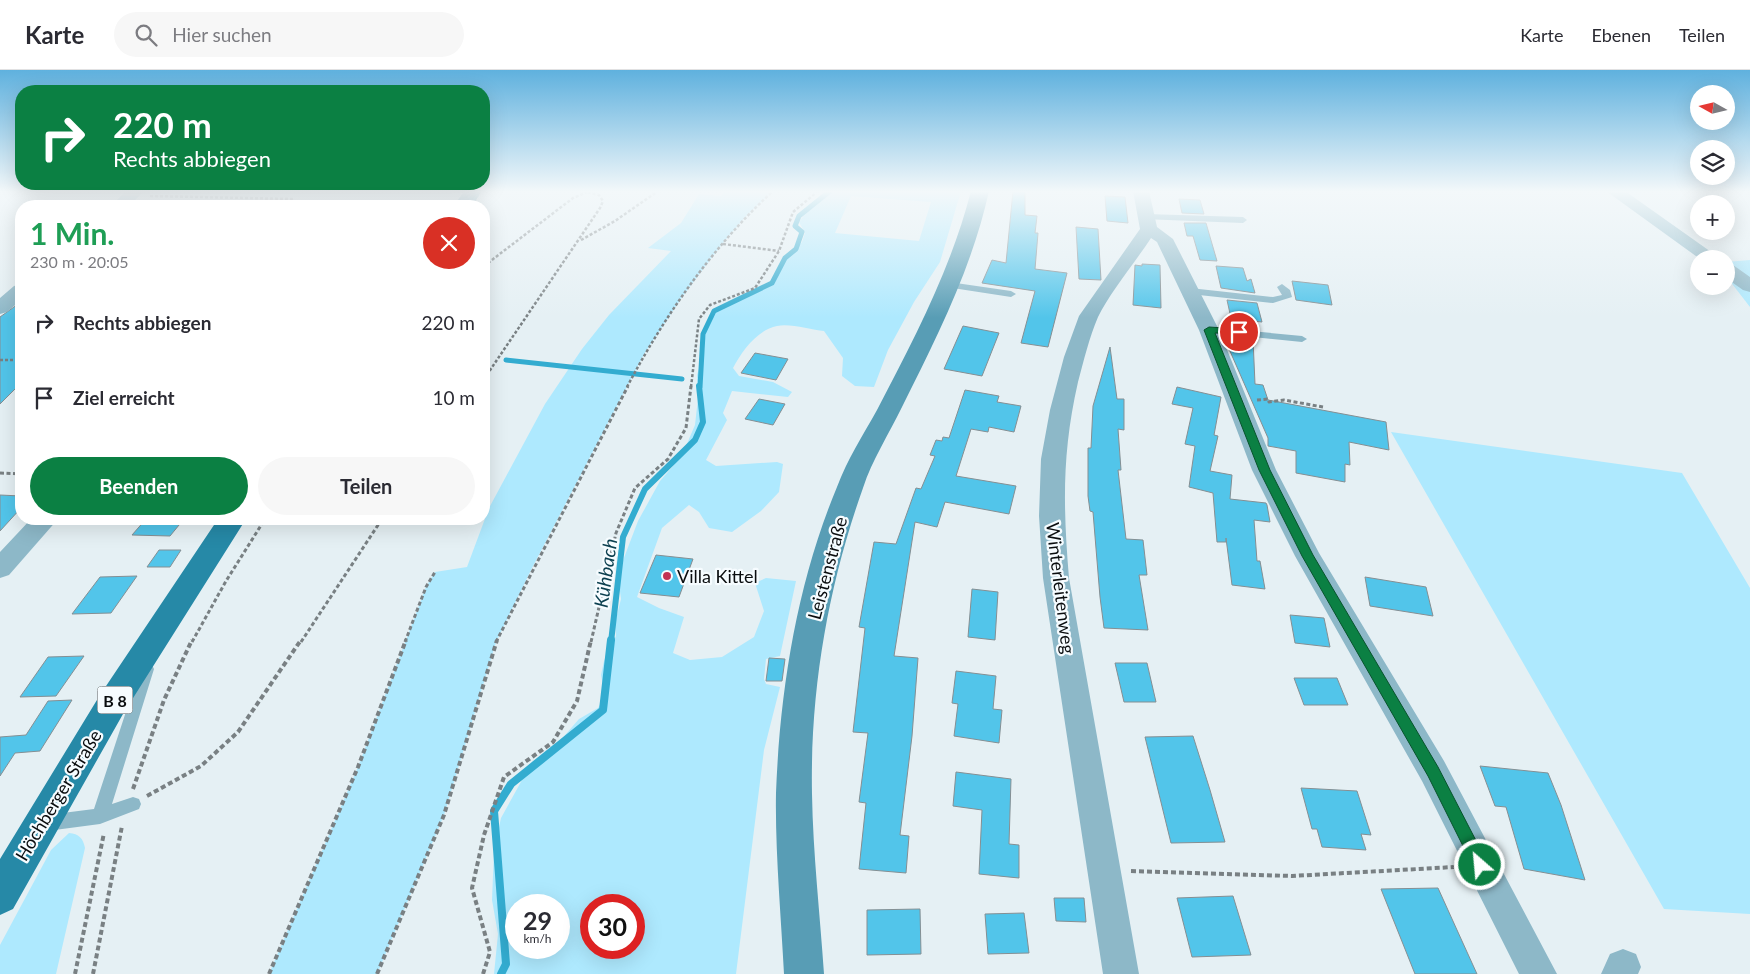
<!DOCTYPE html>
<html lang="de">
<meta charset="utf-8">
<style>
body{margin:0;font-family:Lato,sans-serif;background:#f7f7f7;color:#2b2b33;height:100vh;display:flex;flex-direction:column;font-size:19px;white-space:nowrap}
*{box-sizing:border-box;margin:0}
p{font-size:16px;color:#7c7c81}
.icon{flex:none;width:28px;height:28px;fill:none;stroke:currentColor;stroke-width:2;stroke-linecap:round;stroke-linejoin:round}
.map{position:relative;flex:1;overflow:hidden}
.drawer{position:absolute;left:15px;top:130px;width:475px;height:325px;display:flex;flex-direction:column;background:#fff;border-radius:20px;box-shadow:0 5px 20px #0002}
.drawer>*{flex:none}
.top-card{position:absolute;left:15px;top:15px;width:475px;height:105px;border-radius:20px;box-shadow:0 5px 20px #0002;background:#0b8043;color:#fff;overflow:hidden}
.needle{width:32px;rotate:278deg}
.buttons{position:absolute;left:1690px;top:15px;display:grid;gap:10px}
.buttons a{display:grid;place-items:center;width:45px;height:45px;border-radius:50%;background:#fff;box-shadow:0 5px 20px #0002;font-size:25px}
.speed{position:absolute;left:505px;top:824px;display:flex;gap:10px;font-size:25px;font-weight:700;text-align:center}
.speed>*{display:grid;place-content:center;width:65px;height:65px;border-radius:50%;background:#fff;box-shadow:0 5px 20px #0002;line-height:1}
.speed small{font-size:12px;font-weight:400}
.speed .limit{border:8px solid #d22;background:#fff;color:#111}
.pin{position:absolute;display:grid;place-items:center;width:42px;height:42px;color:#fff;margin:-21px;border:2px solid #fff;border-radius:50%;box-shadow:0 1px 5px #0007}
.me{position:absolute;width:55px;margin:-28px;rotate:333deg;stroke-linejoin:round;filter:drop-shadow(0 0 4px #0008)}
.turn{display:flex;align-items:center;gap:18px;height:105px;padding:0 15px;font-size:22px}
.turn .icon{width:65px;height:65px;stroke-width:2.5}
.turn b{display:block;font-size:35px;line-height:42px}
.round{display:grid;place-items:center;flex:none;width:52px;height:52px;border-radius:26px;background:#f7f7f7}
.head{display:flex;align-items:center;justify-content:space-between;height:85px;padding:0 15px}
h1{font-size:30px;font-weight:700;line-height:38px;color:#1e9e55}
.cta{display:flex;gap:10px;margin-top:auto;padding:10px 15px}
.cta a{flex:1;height:58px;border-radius:30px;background:#0b8043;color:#fff;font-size:20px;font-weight:700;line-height:58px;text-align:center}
.cta a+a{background:#f7f7f7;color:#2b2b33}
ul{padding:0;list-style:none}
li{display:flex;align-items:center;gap:15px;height:75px;padding:0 15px}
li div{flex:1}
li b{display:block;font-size:19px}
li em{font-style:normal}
header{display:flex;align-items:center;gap:30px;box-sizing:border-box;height:70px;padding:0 25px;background:#fff;border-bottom:1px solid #e1e1e2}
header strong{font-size:24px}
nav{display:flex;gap:28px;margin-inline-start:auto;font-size:18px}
.search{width:350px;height:45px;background:#f7f7f7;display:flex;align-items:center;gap:12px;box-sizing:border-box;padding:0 18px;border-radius:28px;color:#7c7c81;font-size:19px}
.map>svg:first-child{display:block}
.green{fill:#aee9fe;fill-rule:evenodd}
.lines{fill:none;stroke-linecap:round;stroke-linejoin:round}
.stream-far2{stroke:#33acd0;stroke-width:5}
.stream-far1{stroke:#33acd0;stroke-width:6}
.stream{stroke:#33acd0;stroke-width:8}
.building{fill:#52c5ea;stroke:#858f93}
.path-far2{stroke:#798083;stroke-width:2.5;stroke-dasharray:3 2;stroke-linecap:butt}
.path-far1{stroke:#798083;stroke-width:3;stroke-dasharray:4 2.5;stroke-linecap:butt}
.path{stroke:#798083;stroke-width:4;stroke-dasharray:5 3;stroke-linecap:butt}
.lane{fill:#8db8c8;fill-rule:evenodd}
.street{fill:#8db8c8;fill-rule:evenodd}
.secondary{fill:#589db5;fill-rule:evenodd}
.primary{fill:#2689a7;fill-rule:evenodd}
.route{fill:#0b8043;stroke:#07532c}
.poi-dot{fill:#c23253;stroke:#f6fcff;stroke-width:2}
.labels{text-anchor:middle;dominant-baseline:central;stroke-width:4.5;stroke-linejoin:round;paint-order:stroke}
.shield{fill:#f6fcff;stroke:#515557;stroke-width:1}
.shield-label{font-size:16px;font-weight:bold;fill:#0a0d0f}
.street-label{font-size:18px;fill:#0a0d0f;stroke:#f6fcff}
.poi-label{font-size:18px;fill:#0a0d0f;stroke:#f6fcff;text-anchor:start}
.water-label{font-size:19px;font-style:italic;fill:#0b3f4f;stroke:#f6fcff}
</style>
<header>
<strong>Karte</strong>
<div class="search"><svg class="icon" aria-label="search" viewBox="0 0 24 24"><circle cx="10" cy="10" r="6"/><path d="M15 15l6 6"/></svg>Hier suchen</div>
<nav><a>Karte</a><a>Ebenen</a><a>Teilen</a></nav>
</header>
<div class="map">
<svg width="1750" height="904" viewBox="0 0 1750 904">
<rect width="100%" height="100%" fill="#e5f0f4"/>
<path class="green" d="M725 121H773L747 145 722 174 682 227 644 284 532 498 496 572 444 745 377 904H269L358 697 426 517 435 502 467 497 489 438 545 334 582 279 609 245 671 181 648 178 681 153 699 124 721 126Z
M832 121H961L940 192 914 232 888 280 874 317 855 316 842 306 843 288 824 261C811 260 790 253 777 256 757 260 742 281 733 298L739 306 773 312 792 322 788 327 732 321 723 343 727 350 706 390 716 396 777 392 783 394 779 422 761 441 732 462 709 458 699 442 689 435 662 458 637 527 659 538 684 547 673 583 690 590 722 587 754 567 764 541 755 513 766 508 796 511 780 586 766 589 764 609 766 614 780 617 764 680 736 904H494L498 864 492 830 494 780 501 748 532 692 559 672 579 649 598 638 603 630 604 621 601 605 604 591 616 566 615 553 621 529 619 514 622 493 638 451 660 411 673 396 686 376 695 355 698 328 697 305 704 282 706 256 711 244 731 231 770 212 778 198 802 172 805 163 799 152 805 144ZM851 126 931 132 919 171 835 163ZM516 835H559V878H516ZM591 835H634V878H591Z
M1750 190V237L1726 206V192Z
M1391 362 1682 403 1750 518V844L1664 839Z
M69 763C79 764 83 768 85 778L56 904H0V875L51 780Z"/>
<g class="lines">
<path class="stream-far2" d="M506 290 682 309
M700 317 703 264 714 241 772 213 785 188 796 179 802 162 795 156 799 146 830 121"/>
<path class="stream-far1" d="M611 572 623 467 645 419 695 370 703 352 699 316"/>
<path class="stream" d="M501 904 506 894 494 741 511 714 603 640 611 570"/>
</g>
<path class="building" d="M1013 121H1025V145L1037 146 1035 163H1038L1035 199 1067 203 1048 277 1021 273 1035 221 982 213 992 190 1006 193Z
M1105 126 1125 127 1128 153 1107 151Z
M1179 129 1200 130 1204 144 1182 143Z
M1184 153H1206L1217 191 1200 190 1193 166H1187Z
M1076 157 1098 159 1101 210 1079 209Z
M1142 194 1160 195 1161 238 1133 235 1135 195 1142 196Z
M1216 196 1243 198 1247 211 1251 209 1255 223 1221 218Z
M1292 211 1328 215 1332 235 1296 230Z
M1227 230 1257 233 1262 252 1252 251 1253 259 1233 257Z
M21 232V313L0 334V247Z
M963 256 999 263 982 306 944 299Z
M1235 267 1253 269 1255 314 1263 315 1268 330 1386 352 1389 380 1349 372 1350 395 1345 394V412L1296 403V381L1268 376V368L1226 272 1236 273Z
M1110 277 1117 329H1124V360L1118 359 1121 400H1118L1126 469 1143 470 1147 505H1139L1148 560 1104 558 1100 527 1093 442 1090 441 1088 426V378H1091L1093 336Z
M755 283 788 289 776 310 741 303Z
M1177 317 1221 327 1214 365 1218 366 1210 401 1232 405 1230 429 1266 433 1267 435 1270 452 1254 450 1257 491H1260L1265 519 1232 515 1226 468V472H1217L1213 423 1189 417 1195 376 1185 374 1193 338 1172 334Z
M965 320 999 326 997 332 1021 336 1014 362 989 357 988 362 971 359 956 406 1016 416 1009 444 945 432 937 457 915 452 894 586 918 588 912 666 900 765 909 766 906 803 859 799 866 733 859 732 868 663 853 662 865 558 859 557 874 472 896 474 916 418 921 419 935 386 930 385 936 370 942 371 943 367 949 368Z
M759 329 785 334 773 355 745 349Z
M0 425 21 426V438L0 461Z
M146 449H184L170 466 132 465Z
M159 480H181L170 497H147Z
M656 485 693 489 679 527 640 523Z
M137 506 111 543 72 544 100 507Z
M1365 507 1426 517 1433 546 1370 536Z
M972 519 998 522 995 570 968 567Z
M1290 545 1324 548 1330 577 1295 573Z
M84 586 56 626 20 627 48 587Z
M769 588 785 589 782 611H766Z
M1115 593H1147L1156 632H1124Z
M956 601 996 606 993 639 1002 640 999 673 954 666 958 634 952 633Z
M1294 608H1337L1348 635H1304Z
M72 630 40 681 15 683 0 706V667L26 665 48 631Z
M1193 666 1210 720 1225 772 1171 773 1145 667Z
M1480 696 1548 703 1561 735 1585 810 1524 799 1506 737 1495 736Z
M956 702 1011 709 1009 774 1019 775V808L979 804 982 740 953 736Z
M1301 718 1357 721 1371 765 1361 764 1366 780 1322 777 1317 759H1312Z
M1438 818 1457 860 1477 904H1415L1381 819Z
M1233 826 1251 885 1192 887 1177 828Z
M1054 828H1084L1086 852 1056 851Z
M920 839 921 884 867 885V840Z
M1024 843 1029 883 988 884 985 844Z"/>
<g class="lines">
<path class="path-far2" d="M150 126 295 129
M581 170 615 151 658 121
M723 174 779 181
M484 196 573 128 587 122
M0 290H21
M484 309 600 138 603 131 599 125 587 122
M627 317C665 245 713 176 773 121
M691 317 699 249 710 235 755 218 779 181 793 142 818 121"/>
<path class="path-far1" d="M1257 330 1268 329 1269 332 1284 330 1323 337
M0 403 21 404
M192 572 226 511 265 449
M301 572 382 449
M405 572 426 517 435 502
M496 572 628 316
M591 572 616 463 635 418 668 389 686 358 691 316"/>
<path class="path" d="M133 719 164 630 192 570
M147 726 201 696 238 662 301 570
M1131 801 1292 806 1454 797
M75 904 104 763
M93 904 122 756
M269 904 358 697 406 570
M377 904 444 745 497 570
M483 904 490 882 472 818 484 765 504 707 553 672 577 631 591 570"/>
<path class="lane" d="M1146 144 1243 147 1247 150 1243 153 1143 149V145Z
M949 212 1011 221 1016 224 1011 227 946 217V213Z
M1282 214 1290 220 1292 227 1273 233 1190 224 1185 221 1190 218 1273 227 1282 225 1277 217Z
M1209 257 1302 266 1307 269 1302 272 1205 262 1204 260Z
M147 593 152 595 154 599 112 734 133 727 139 729 141 734 139 739 100 754 47 761 41 758 39 753 41 748 47 745 94 739 140 599 142 595Z"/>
<path class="street" d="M126 121H144L129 136H111Z
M1133 121H1149L1157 157 1173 169 1219 260 1276 400 1319 483 1444 691 1557 904H1519L1422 711 1295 486 1252 400 1199 260 1157 172 1151 168C1136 191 1109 224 1098 247 1089 268 1084 290 1078 312 1062 382 1063 437 1069 508L1139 904H1103L1043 508 1039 446 1041 389 1050 340 1064 287 1079 246 1140 159Z
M1606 121H1625L1721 189H1700Z
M1726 194 1733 195 1750 207V222L1743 220 1726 208Z
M21 214V230L7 242 0 244V228L14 216Z
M31 449H58L9 505 0 508V482Z
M1623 879 1636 884 1641 897 1638 904H1601L1610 884Z"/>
<path class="secondary" d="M971 121H989C972 198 937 267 902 337 889 364 872 390 863 418 828 516 810 620 812 724 813 784 820 844 824 904H784C781 845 775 781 776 723 780 619 797 513 837 417 847 390 863 365 877 340 914 269 951 199 971 121Z"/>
<path class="primary" d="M464 121H482L472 136H454Z
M218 449H246L123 644 13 839 0 845V789L100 625Z"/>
</g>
<linearGradient id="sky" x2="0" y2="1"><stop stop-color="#5fb1de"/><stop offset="0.49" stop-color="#f3f8fa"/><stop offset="1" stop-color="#f3f8fa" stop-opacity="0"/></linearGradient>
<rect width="1750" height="248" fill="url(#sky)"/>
<path class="route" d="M1209 257 1239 259 1243 262 1239 264 1215 263 1270 400 1313 485 1438 697 1486 790 1488 795 1486 800 1480 803 1475 800 1428 706 1302 486 1259 400 1204 260Z"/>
<circle class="poi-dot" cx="667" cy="506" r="5"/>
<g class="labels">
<rect class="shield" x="97.5" y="616.5" width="35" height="27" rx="4"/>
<g class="shield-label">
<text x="115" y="630">B 8</text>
</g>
<g class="street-label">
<text transform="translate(827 498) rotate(-75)">Leistenstraße</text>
<text transform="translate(1061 518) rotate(83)">Winterleitenweg</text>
<text transform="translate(58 725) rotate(-59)">Höchberger Straße</text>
</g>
<g class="poi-label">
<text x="677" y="506">Villa Kittel</text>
</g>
<g class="water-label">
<text transform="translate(605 503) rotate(-82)">Kühbach</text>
</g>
</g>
</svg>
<div class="buttons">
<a><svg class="needle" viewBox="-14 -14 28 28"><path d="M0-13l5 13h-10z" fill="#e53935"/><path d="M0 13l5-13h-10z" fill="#7c7c81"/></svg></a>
<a><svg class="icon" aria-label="layers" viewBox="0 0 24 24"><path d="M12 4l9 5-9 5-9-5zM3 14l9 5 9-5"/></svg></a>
<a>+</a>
<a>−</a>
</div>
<div class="speed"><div>29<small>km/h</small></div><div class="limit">30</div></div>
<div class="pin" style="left:1239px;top:262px;background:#d93025"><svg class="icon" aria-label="arrive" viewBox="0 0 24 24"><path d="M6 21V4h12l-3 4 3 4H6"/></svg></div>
<svg class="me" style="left:1480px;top:795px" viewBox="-20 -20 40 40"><circle r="17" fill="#0b8043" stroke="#fff" stroke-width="3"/><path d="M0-11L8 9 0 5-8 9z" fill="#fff"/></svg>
<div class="top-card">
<div class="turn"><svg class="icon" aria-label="right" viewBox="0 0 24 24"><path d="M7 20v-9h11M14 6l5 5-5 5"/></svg><div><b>220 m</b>Rechts abbiegen</div></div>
</div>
<section class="drawer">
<div class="head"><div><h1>1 Min.</h1><p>230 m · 20:05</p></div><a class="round" style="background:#d93025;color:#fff"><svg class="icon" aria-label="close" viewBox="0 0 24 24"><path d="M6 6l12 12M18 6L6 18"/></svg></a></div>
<ul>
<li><svg class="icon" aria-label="right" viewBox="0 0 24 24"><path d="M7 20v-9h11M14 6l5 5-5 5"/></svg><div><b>Rechts abbiegen</b></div><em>220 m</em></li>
<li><svg class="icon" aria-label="arrive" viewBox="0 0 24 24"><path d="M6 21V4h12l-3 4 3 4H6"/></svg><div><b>Ziel erreicht</b></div><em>10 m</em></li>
</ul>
<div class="cta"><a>Beenden</a><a>Teilen</a></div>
</section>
</div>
